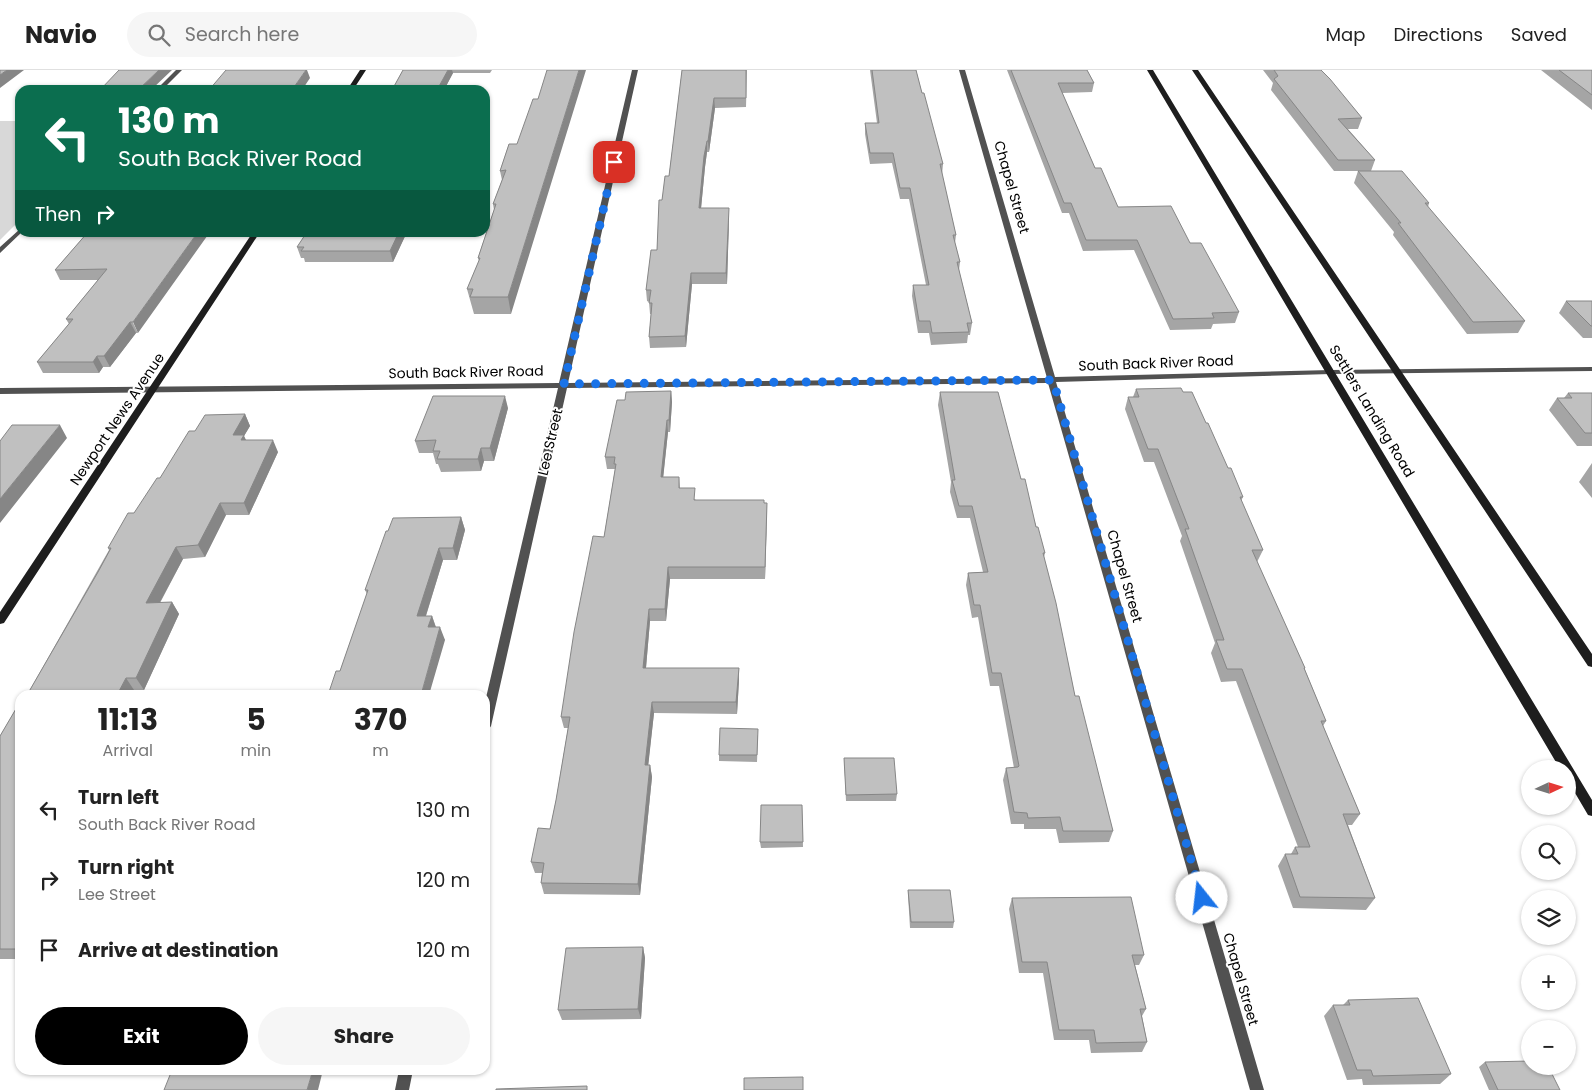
<!DOCTYPE html>
<meta charset="utf-8">
<style>
body{margin:0;font-family:Poppins,sans-serif;background:#f6f6f6;color:#222;height:100vh;display:flex;flex-direction:column;font-size:19px;white-space:nowrap}
*{box-sizing:border-box;margin:0}
p{font-size:16px;color:#767676}
.icon{flex:none;width:28px;height:28px;fill:none;stroke:currentColor;stroke-width:2;stroke-linecap:round;stroke-linejoin:round}
.map{position:relative;flex:1;overflow:hidden}
.sheet{position:absolute;left:15px;top:620px;width:475px;height:385px;display:flex;flex-direction:column;background:#fff;border-radius:15px;box-shadow:0 1px 4px #0004}
.sheet>*{flex:none}
.guide{position:absolute;left:15px;top:15px;width:475px;height:152px;border-radius:15px;box-shadow:0 1px 4px #0004;background:#0b6e4f;color:#fff;overflow:hidden}
.needle{width:32px;rotate:86deg}
.fabs{position:absolute;left:1521px;top:690px;display:grid;gap:10px}
.fabs a{display:grid;place-items:center;width:55px;height:55px;border-radius:50%;background:#fff;box-shadow:0 1px 4px #0004;font-size:25px}
.pin{position:absolute;display:grid;place-items:center;width:42px;height:42px;color:#fff;margin:-21px;border-radius:10px;box-shadow:0 2px 8px #0006}
.me{position:absolute;width:55px;margin:-28px;rotate:344deg;stroke-linejoin:round;filter:drop-shadow(0 0 4px #0008)}
.turn{display:flex;align-items:center;gap:18px;height:105px;padding:0 20px;font-size:22px}
.turn .icon{width:65px;height:65px;stroke-width:2.5}
.turn b{display:block;font-size:35px;line-height:42px}
.then{display:flex;align-items:center;height:48px;padding:0 20px;background:#0003;gap:10px;font-size:19px}
.eta{display:flex;justify-content:space-evenly;align-items:center;height:85px;text-align:center}
.eta b{font-size:30px;font-weight:700;line-height:35px}
.primary-button{display:flex;gap:10px;margin-top:auto;padding:10px 20px}
.primary-button a{flex:1;height:58px;border-radius:30px;background:#000;color:#fff;font-size:20px;font-weight:700;line-height:58px;text-align:center}
.primary-button a+a{background:#f6f6f6;color:#222}
ul{padding:0;list-style:none}
li{display:flex;align-items:center;gap:15px;height:70px;padding:0 20px}
li div{flex:1}
li b{display:block;font-size:19px}
li em{font-style:normal}
header{display:flex;align-items:center;gap:30px;box-sizing:border-box;height:70px;padding:0 25px;background:#fff;border-bottom:1px solid #e0e0e0}
header strong{font-size:24px}
nav{display:flex;gap:28px;margin-inline-start:auto;font-size:18px}
.search{width:350px;height:45px;background:#f6f6f6;display:flex;align-items:center;gap:12px;box-sizing:border-box;padding:0 18px;border-radius:28px;color:#767676;font-size:19px}
.map>svg:first-child{display:block}
.green{fill:#d8d8d8}
.lines{fill:none;stroke-linecap:round;stroke-linejoin:round}
.street{fill:#515151;fill-rule:evenodd}
.secondary{fill:#1e1e1e;fill-rule:evenodd}
.wall{fill:#a5a5a5}
.shaded-wall{fill:#868686}
.building{fill:#c0c0c0;stroke:#868686}
.route{stroke:#1a73e8;stroke-width:9;stroke-dasharray:0 16.2}
.labels{text-anchor:middle;dominant-baseline:central;stroke-width:4;stroke-linejoin:round;paint-order:stroke}
.street-label{font-size:14px;fill:#000;stroke:#fff}
</style>
<header>
<strong>Navio</strong>
<div class="search"><svg class="icon" aria-label="search" viewBox="0 0 24 24"><circle cx="10" cy="10" r="6"/><path d="M15 15l6 6"/></svg>Search here</div>
<nav><a>Map</a><a>Directions</a><a>Saved</a></nav>
</header>
<div class="map">
<svg width="1592" height="1020" viewBox="0 0 1592 1020">
<rect width="100%" height="100%" fill="#fff"/>
<path class="green" d="M0 51H20V150L0 170Z"/>
<g class="lines">
<path class="street" d="M176 0H182L162 20H156Z
M632 0H638L568 313 1047 308 959 0H965L1055 307 1331 300 1592 297V301L1331 304 1056 312 1264 1020H1250L1048 313 567 318 491 656 489 659 485 661V632L558 318 0 324V318L559 313Z
M20 159V162H22L0 183V177Z
M399 1000H413L409 1020H395Z"/>
<path class="secondary" d="M360 0H366L353 20H347Z
M1147 0H1153L1592 730V746L1588 745 1568 711V699H1560Z
M1192 0H1198L1592 584V597L1588 596Z
M253 162H260L4 553 0 554V542Z"/>
</g>
<path class="wall" d="M403 0H492L490 3H453L444 20H392Z
M682 0H747L746 37 715 38 709 82H707L705 97 701 138 729 149 727 214H692L686 277 650 278 649 267 651 244H650L649 232 647 231 646 220 657 180 662 130 669 106Z
M870 0H916L922 23 943 94 942 105 956 165 955 173 960 192 959 200 972 253 970 265H968L967 273 931 275 929 263H918L912 226 913 215H926L909 129H900L892 93 870 94 865 64V53H877Z
M1007 0H1087L1094 13 1092 22 1062 23 1095 98 1118 137 1190 173 1239 242 1235 253 1213 254 1211 259 1170 260 1134 180 1083 181 1069 143H1062Z
M1263 0H1321L1362 48 1358 59H1348L1375 90 1371 101H1334L1271 20 1273 13Z
M1541 0H1592V40Z
M509 74 511 244H474L467 219 479 191 478 188 494 140 493 134 502 110 500 101Z
M1358 101 1429 133 1428 137 1525 251 1518 263 1467 264 1393 165 1394 162 1354 113Z
M88 162 138 263H136L110 297H103L99 303H43L37 292 69 254 66 249 98 210H60L55 200Z
M407 162 393 192H305L304 188H301L297 177Z
M1566 231H1592V268H1583L1559 243Z
M1136 319 1228 398 1243 427 1241 431 1263 480 1257 492 1305 598V600L1326 651 1323 656 1360 744 1352 755H1348L1375 828 1366 840 1293 838 1278 796 1285 784H1291L1295 777H1298L1236 611 1221 612 1211 583 1215 573 1180 471 1182 466 1154 392H1144L1125 339 1128 327H1133Z
M671 321 672 332 670 362H668L663 407H679L680 418 696 430 767 433 765 509H670L666 551H650L646 598H739V610L737 644 654 643 648 695H650L652 707 640 825 544 824 541 813 542 803H535L531 792 550 759 556 730 568 658H564L561 647 604 467 615 399H607L605 387 625 330Z
M940 322 1021 409 1045 483 1044 487 1075 626 1113 761 1109 772 1059 773 1056 759H1024V754H1011L1003 710 1006 698H1014L999 616H990L978 547 972 548 966 515 968 503 983 502 970 448H957L950 422 951 412 938 335Z
M1568 323H1592V376H1577L1549 340 1557 328H1564Z
M508 338 494 391H484L481 401 441 402 438 394H436L433 383H419L415 371Z
M245 344 250 356 244 366 246 370 278 382 249 445H226L205 487 183 489 160 533 172 532 179 544 144 620H134L131 625H27L109 480 108 478 134 443 195 361Z
M1592 393V428L1579 412Z
M461 447 465 460 457 490H443L426 546H432L436 557 445 570 340 601 367 524 365 520 388 461Z
M20 632V889H0V666Z
M758 665 757 692 719 691V685Z
M844 688 897 724 896 731H846Z
M802 735 803 777 761 778 760 772Z
M908 820 954 852 953 858H910L908 825Z
M1012 828 1144 885 1139 895H1135L1146 939 1142 946 1147 972 1142 982 1091 983 1089 970H1054L1043 903H1019L1009 839Z
M643 877 645 888 641 949 562 950 558 940Z
M1348 930 1451 1004 1440 1014 1363 1015 1362 1009 1347 1010 1324 946 1333 935H1343Z
M1485 992 1560 1020H1489L1479 997Z"/>
<path class="shaded-wall" d="M7 0H24L0 18V5Z
M159 0H172L151 20H138Z
M306 0H307L310 8 302 20H292Z
M448 0H452L453 3 444 20H437Z
M579 0H586L511 244 508 227Z
M714 28 715 38 709 82 708 71Z
M707 71V82L705 97 700 149 699 138 704 86Z
M729 138V149L727 214 726 203Z
M198 162H210L138 263 133 252Z
M399 162H407L393 192 390 181Z
M691 203 692 214 686 277 685 266Z
M130 252 136 263 110 297 104 286Z
M97 286 103 297 99 303 93 292Z
M671 321 672 332 670 362 669 350Z
M505 326 508 338 494 391 490 378Z
M245 344 250 356 244 366 249 377 233 365Z
M667 350 668 362 662 419 661 407Z
M60 355 67 368 0 453V429Z
M273 370 278 382 249 445 244 433Z
M481 378 484 391 481 401 478 389Z
M220 433 226 445 205 487 198 475Z
M767 433V445L765 509V497Z
M461 447 465 460 457 490 453 478Z
M176 477 183 489 153 545 146 533Z
M439 478 443 490 422 558 417 546Z
M668 497 670 509 666 551 665 539Z
M172 532 179 544 144 620 136 608Z
M649 539 650 551 645 609 643 598Z
M432 546 436 558 428 557Z
M440 557 445 570 429 625H421Z
M739 598V610L737 644 736 632Z
M126 608 134 620 131 625H117Z
M652 632 654 643 647 707 645 695Z
M650 695 652 707 640 825 638 814Z
M643 877 645 888 641 949 638 939Z
M313 1000H323L318 1020H307Z"/>
<path class="building" d="M0 0H7L0 5Z
M119 0H159L138 20H100Z
M226 0H306L292 20H209Z
M403 0H448L437 20H392Z
M547 0H579L508 227H470L473 219H467L480 188H478L496 134H493L506 100 500 101 509 74H517L533 29H538Z
M682 0H746V28H714L708 71H707L704 86 699 138H729L726 203H691L685 266 649 267 652 233H649L651 220H646L651 180H657L659 130H662L665 106H669Z
M872 0H916L922 23H924L943 94H940L956 165H953L960 192H957L972 253H967L969 262 932 263 930 251H919L913 215H929L910 118H900L893 83H870L865 53H879Z
M1011 0H1087L1094 13H1058L1095 98H1101L1118 137 1171 136 1190 173H1201L1239 242 1212 243 1214 248 1173 249 1137 170H1086L1071 133H1064Z
M1274 0H1321L1330 9 1362 48 1338 49 1375 90H1338L1274 9 1278 6Z
M1559 0H1592V25Z
M1358 101H1402L1429 133H1425L1525 251 1473 252 1398 153H1401Z
M88 162H198L133 252H130L104 286H97L93 292H37L73 249H66L107 199 55 200Z
M307 162H399L390 181H301L304 177H297Z
M1566 231H1592V256H1591Z
M1181 318 1183 322H1192L1206 353H1208L1228 398H1231L1243 427H1240L1263 480H1252L1305 598H1304L1326 651H1321L1360 744H1343L1375 828 1300 827 1285 784H1298L1295 777H1310L1242 599H1227L1216 570H1224L1185 459H1189L1158 379H1148L1128 327H1139L1136 319Z
M671 321 669 350H667L661 407H679V418H695L694 430H764V433H767L765 497H668L665 539H649L643 598H739L736 632H652L645 695H650L638 814 541 813 544 793 531 792 538 758 550 759 556 730 570 647H561L574 562 593 466 604 467 616 394H614L615 387H605L617 330H625L626 322Z
M940 322H998L1021 409H1025L1036 457H1038L1045 483H1043L1056 533 1075 626H1079L1113 761H1063L1060 747 1028 748 1027 743 1014 742 1006 698 1018 697 1019 696 1001 603H992L980 535H974L968 503 988 502 972 436H959L952 410H955Z
M1568 323H1592V363H1585L1557 328H1572Z
M433 326H505L490 378H481L478 389H437L440 381H433L436 370 415 371Z
M245 344 233 365H244L241 370H273L244 433H220L198 475 176 477 146 533 172 532 136 608H126L117 625H27L98 502 111 478H108L128 443H134L157 408H160L189 361H195L205 345Z
M12 355H60L0 429V371Z
M461 447 453 478H439L417 546H432L428 557H440L421 625H328L336 601H340L368 520H365L386 461H388L393 448Z
M20 632V879H0V666Z
M720 658 758 659 757 685H719Z
M844 688H894L897 724 846 725Z
M761 735H802L803 772H760Z
M908 820H950L954 852H911Z
M1131 827 1144 885H1132L1146 939H1140L1147 972 1096 973 1094 960H1059L1047 892H1022L1012 828Z
M643 877 638 939 558 940 566 878Z
M1418 928 1451 1004 1373 1006 1371 1000H1357L1333 935H1350L1348 930Z
M1530 991V996H1548L1560 1020H1498L1485 992Z
M172 1000H313L307 1020H164Z
M803 1007V1020H744V1008Z
M587 1016V1020H496V1019Z"/>
<g class="lines">
<path class="route" d="M614 92 564 314 1053 310 1202 828"/>
</g>
<g class="labels">
<g class="street-label">
<text transform="translate(1012 117) rotate(74)">Chapel Street</text>
<text transform="translate(1156 293) rotate(-2)">South Back River Road</text>
<text transform="translate(466 302) rotate(-1)">South Back River Road</text>
<text transform="translate(1372 341) rotate(59)">Settlers Landing Road</text>
<text transform="translate(117 349) rotate(-56)">Newport News Avenue</text>
<text transform="translate(550 372) rotate(-77)">Lee Street</text>
<text transform="translate(1125 506) rotate(74)">Chapel Street</text>
<text transform="translate(1241 909) rotate(74)">Chapel Street</text>
</g>
</g>
</svg>
<div class="fabs">
<a><svg class="needle" viewBox="-14 -14 28 28"><path d="M0-13l5 13h-10z" fill="#e53935"/><path d="M0 13l5-13h-10z" fill="#767676"/></svg></a>
<a><svg class="icon" aria-label="search" viewBox="0 0 24 24"><circle cx="10" cy="10" r="6"/><path d="M15 15l6 6"/></svg></a>
<a><svg class="icon" aria-label="layers" viewBox="0 0 24 24"><path d="M12 4l9 5-9 5-9-5zM3 14l9 5 9-5"/></svg></a>
<a>+</a>
<a>−</a>
</div>
<div class="pin" style="left:614px;top:92px;background:#d93025"><svg class="icon" aria-label="arrive" viewBox="0 0 24 24"><path d="M6 21V4h12l-3 4 3 4H6"/></svg></div>
<svg class="me" style="left:1202px;top:828px" viewBox="-20 -20 40 40"><circle r="19" fill="#fff"/><path d="M0-13L10 11 0 6-10 11z" fill="#1a73e8"/></svg>
<div class="guide">
<div class="turn"><svg class="icon" aria-label="left" viewBox="0 0 24 24"><path d="M17 20v-9H6M10 6l-5 5 5 5"/></svg><div><b>130 m</b>South Back River Road</div></div>
<div class="then">Then<svg class="icon" aria-label="right" viewBox="0 0 24 24"><path d="M7 20v-9h11M14 6l5 5-5 5"/></svg></div>
</div>
<section class="sheet">
<div class="eta">
<div><b>11:13</b><p>Arrival</p></div>
<div><b>5</b><p>min</p></div>
<div><b>370</b><p>m</p></div>
</div>
<ul>
<li><svg class="icon" aria-label="left" viewBox="0 0 24 24"><path d="M17 20v-9H6M10 6l-5 5 5 5"/></svg><div><b>Turn left</b><p>South Back River Road</p></div><em>130 m</em></li>
<li><svg class="icon" aria-label="right" viewBox="0 0 24 24"><path d="M7 20v-9h11M14 6l5 5-5 5"/></svg><div><b>Turn right</b><p>Lee Street</p></div><em>120 m</em></li>
<li><svg class="icon" aria-label="arrive" viewBox="0 0 24 24"><path d="M6 21V4h12l-3 4 3 4H6"/></svg><div><b>Arrive at destination</b></div><em>120 m</em></li>
</ul>
<div class="primary-button"><a>Exit</a><a>Share</a></div>
</section>
</div>
